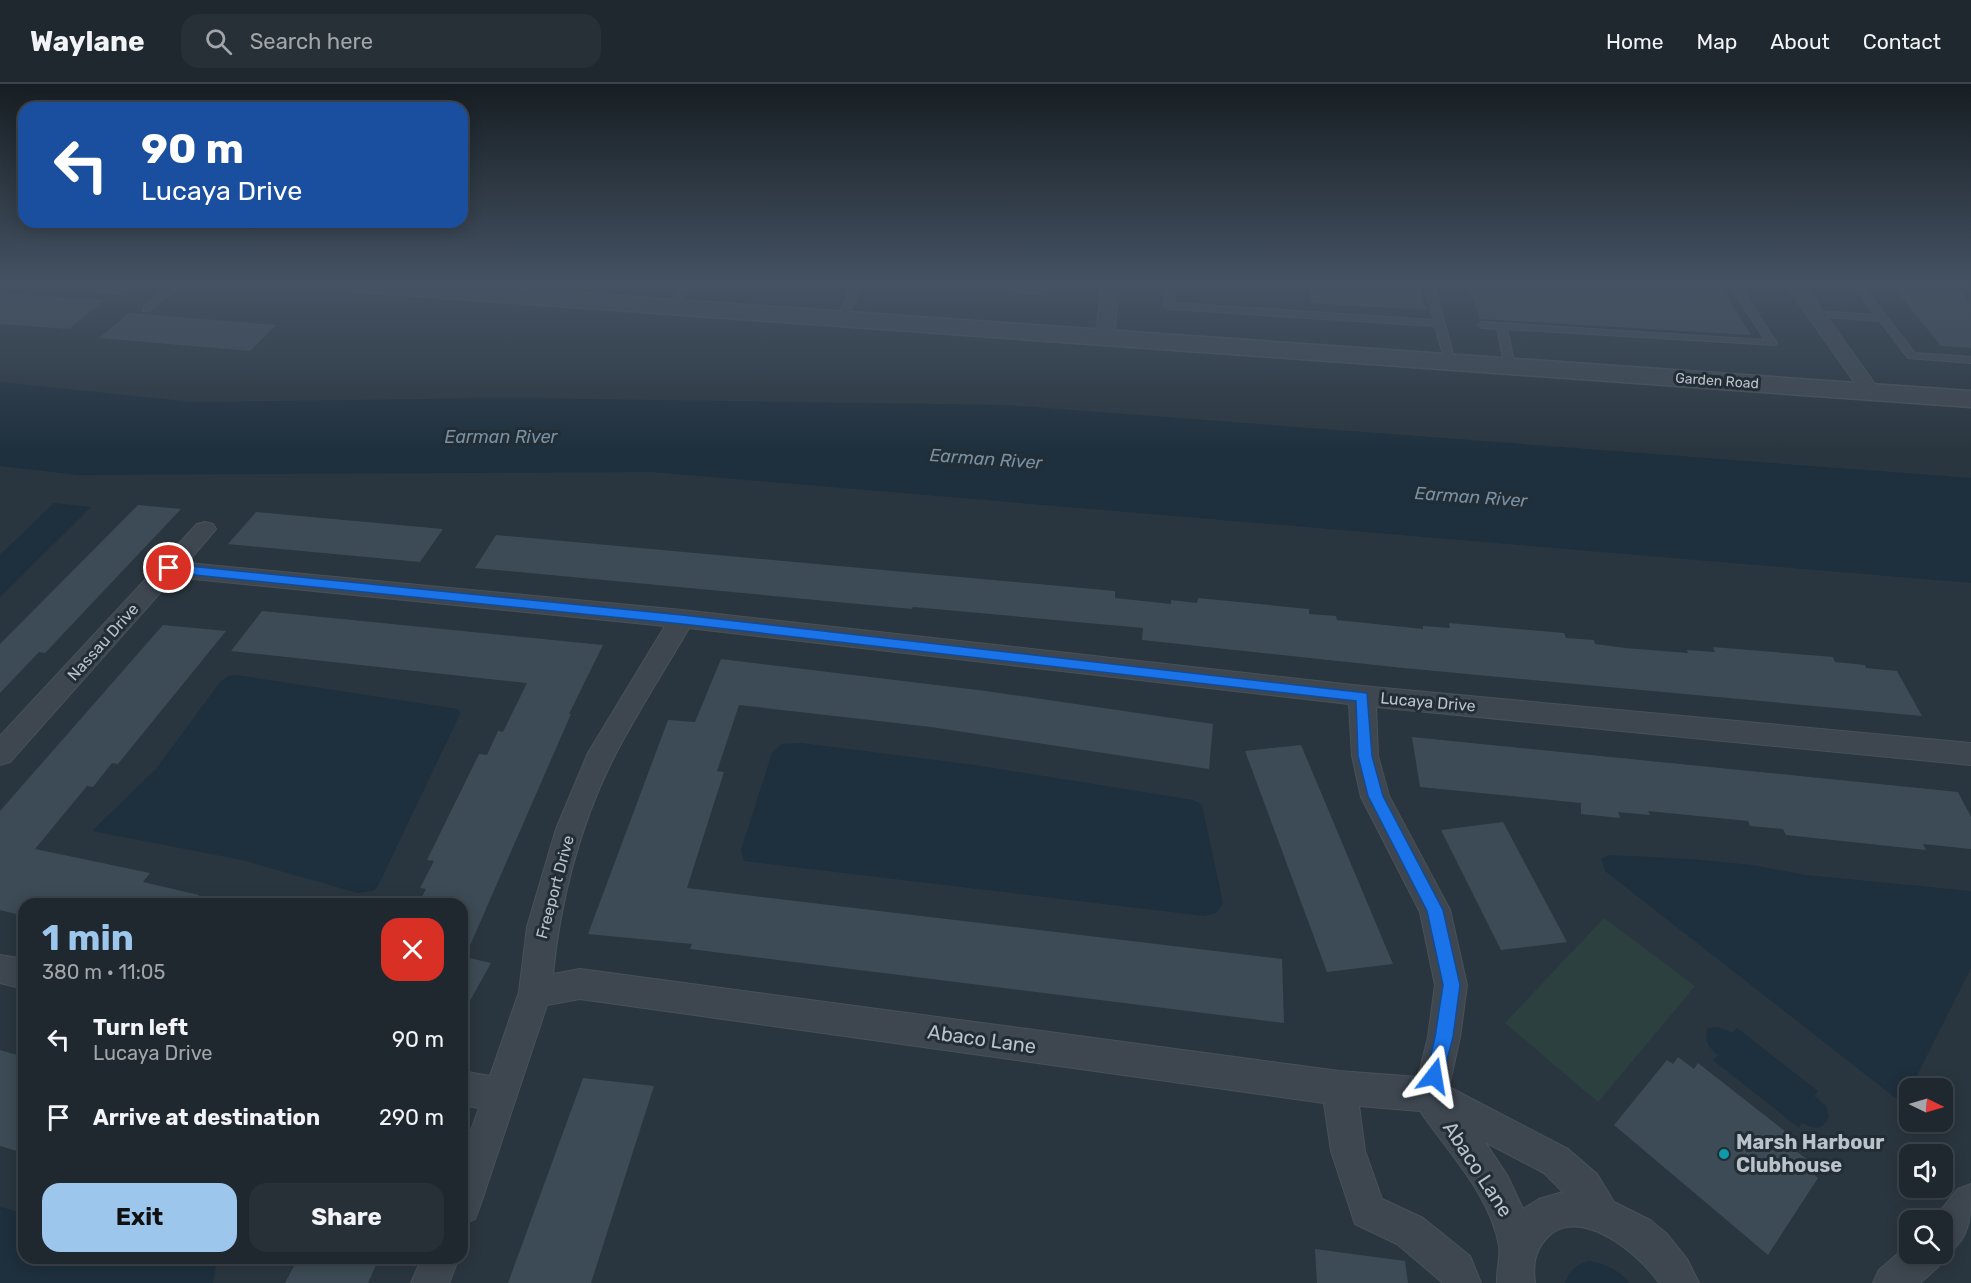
<!DOCTYPE html>
<meta charset="utf-8">
<style>
body{margin:0;font-family:Rubik,sans-serif;background:#283037;color:#f1f3f6;height:100vh;display:flex;flex-direction:column;font-size:22px;white-space:nowrap}
*{box-sizing:border-box;margin:0}
p{font-size:20px;color:#a2a6aa}
.icon{flex:none;width:33px;height:33px;fill:none;stroke:currentColor;stroke-width:2;stroke-linecap:round;stroke-linejoin:round}
.map{position:relative;flex:1;overflow:hidden}
.side{position:absolute;left:18px;top:814px;width:450px;height:366px;display:flex;flex-direction:column;background:#20282f;border-radius:18px;box-shadow:0 3px 15px #0003,0 0 0 2px #3d444b}
.side>*{flex:none}
.banner{position:absolute;left:18px;top:18px;width:450px;height:126px;border-radius:18px;box-shadow:0 3px 15px #0003,0 0 0 2px #3d444b;background:#1a4fa0;color:#fff;overflow:hidden}
.needle{width:39px;rotate:95deg}
.buttons{position:absolute;left:1899px;top:994px;display:grid;gap:12px}
.buttons a{display:grid;place-items:center;width:54px;height:54px;border-radius:12px;background:#20282f;box-shadow:0 3px 15px #0003,0 0 0 2px #3d444b;font-size:30px}
.pin{position:absolute;display:grid;place-items:center;width:51px;height:51px;color:#fff;margin:-26px;border:3px solid #fff;border-radius:50%;box-shadow:0 2px 6px #0007}
.me{position:absolute;width:66px;margin:-33px;rotate:14deg;stroke-linejoin:round;filter:drop-shadow(0 0 4px #0008)}
.turn{display:flex;align-items:center;gap:21px;height:126px;padding:0 24px;font-size:27px}
.turn .icon{width:78px;height:78px;stroke-width:2.5}
.turn b{display:block;font-size:42px;line-height:51px}
.round{display:grid;place-items:center;flex:none;width:63px;height:63px;border-radius:18px;background:#283037}
.head{display:flex;align-items:center;justify-content:space-between;height:102px;padding:0 24px}
h1{font-size:36px;font-weight:700;line-height:45px;color:#9dc6ed}
.cta{display:flex;gap:12px;margin-top:auto;padding:12px 24px}
.cta a{flex:1;height:69px;border-radius:18px;background:#9dc6ed;color:#111;font-size:24px;font-weight:700;line-height:69px;text-align:center}
.cta a+a{background:#283037;color:#f1f3f6}
ul{padding:0;list-style:none}
li{display:flex;align-items:center;gap:18px;height:78px;padding:0 24px}
li div{flex:1}
li b{display:block;font-size:22px}
li em{font-style:normal}
header{display:flex;align-items:center;gap:36px;box-sizing:border-box;height:84px;padding:0 30px;background:#20282f;border-bottom:2px solid #3d444b}
header strong{font-size:28px}
nav{display:flex;gap:33px;margin-inline-start:auto;font-size:21px}
.search{width:420px;height:54px;background:#283037;display:flex;align-items:center;gap:15px;box-sizing:border-box;padding:0 21px;border-radius:18px;color:#a2a6aa;font-size:22px}
.map>svg:first-child{display:block}
.green{fill:#2c4040}
.water{fill:#1e2f3d}
.building{fill:#3c4b55}
.lines{fill:none;stroke-linecap:round;stroke-linejoin:round}
.service-casing{stroke:#475159;stroke-width:2}
.minor-casing{stroke:#475159;stroke-width:2}
.tertiary-casing{stroke:#475159;stroke-width:3}
.service{fill:#3e4750;fill-rule:evenodd}
.minor{fill:#3e4750;fill-rule:evenodd}
.tertiary{fill:#3e4750;fill-rule:evenodd}
.route{fill:#1a73e8;stroke:#114b97;stroke-width:1.5}
.culture-dot{fill:#0f9aa8;stroke:#222d35;stroke-width:2}
.labels{text-anchor:middle;dominant-baseline:central;stroke-width:6;stroke-linejoin:round;paint-order:stroke}
.far-street-label{font-size:14px;fill:#bac2ca;stroke:#222d35}
.street-label{font-size:16px;fill:#bac2ca;stroke:#222d35}
.water-label{font-size:18px;font-style:italic;fill:#7891a4;stroke:#222d35}
.near-street-label{font-size:20px;fill:#bac2ca;stroke:#222d35}
.near-poi-label{font-size:20px;font-weight:bold;fill:#bac2ca;stroke:#222d35;text-anchor:start}
</style>
<header>
<strong>Waylane</strong>
<div class="search"><svg class="icon" aria-label="search" viewBox="0 0 24 24"><circle cx="10" cy="10" r="6"/><path d="M15 15l6 6"/></svg>Search here</div>
<nav><a>Home</a><a>Map</a><a>About</a><a>Contact</a></nav>
</header>
<div class="map">
<svg width="1971" height="1199" viewBox="0 0 1971 1199">
<rect width="100%" height="100%" fill="#2a363f"/>
<path class="green" d="M1604 834 1695 902 1598 1018 1505 939Z"/>
<path class="water" d="M0 298 193 318 508 314 1007 321 1971 394V499L651 388 78 391 0 382Z
M54 419 91 423 0 513V471Z
M236 591 458 625 460 630 378 802 373 807 358 809 242 776 92 747 156 685 220 598 228 592Z
M801 659 975 681 1193 716 1202 721 1223 819 1216 829 1204 832 744 777 741 766 772 669 781 660Z
M1609 771 1692 775 1752 781 1806 791 1971 807V884L1906 1013 1900 1015 1893 1012 1605 787 1601 775Z
M1719 943 1733 949 1737 944 1818 1007 1814 1012 1826 1022 1829 1032C1823 1047 1815 1046 1802 1039L1799 1044 1713 976 1718 971C1708 963 1704 956 1708 944Z
M0 1123 24 1129V1174L210 1175 216 1182 213 1199H0Z
M1589 1177C1606 1180 1619 1186 1630 1199H1565C1570 1186 1576 1181 1589 1177Z"/>
<path class="building" d="M1310 200H1419L1426 226 1310 219Z
M1468 200H1603L1694 205 1691 200H1719L1751 251 1480 235Z
M1891 200H1954L1971 220V264L1941 262Z
M0 209 105 216 69 245 0 240Z
M129 229 276 241 250 267 99 254Z
M138 421 181 425 45 569 39 568 0 609V560Z
M256 428 443 445 420 478 228 460Z
M496 451 1115 507V514L1171 520V516L1197 519 1198 514 1309 525V530L1336 532 1337 536 1423 545V542L1450 544 1449 539 1564 549 1566 554 1594 556 1595 560 1625 564 1688 569 1687 566 1715 568 1713 563 1833 573 1835 578 1865 581 1866 584 1897 587 1922 632 1403 584 1142 556 1143 544 913 523 912 525 475 484Z
M262 527 603 561 569 630H571L465 873 491 879 462 931V820H418L426 805 420 804 434 777 427 776 479 670 487 671 498 647 503 648 527 599 231 567Z
M163 541 226 547 118 680 112 679 93 703 87 702 35 765 150 789 143 798 199 811 198 820H24V832L0 826V727Z
M721 575 986 607 1213 640 1209 685 931 643 739 621 717 687 724 688 687 804 1282 875 1284 939 690 865 692 860 588 850 668 636 695 638Z
M1412 653 1958 708 1971 733V765L1923 760 1926 766 1786 751 1783 745 1750 742 1748 737 1648 727 1650 731 1618 728 1620 734 1581 730V719L1420 703Z
M1301 661 1393 880 1327 888 1245 667Z
M1503 738 1567 858 1501 866 1441 746Z
M0 966 24 973V1069L0 1062Z
M1678 973 1694 985 1698 979 1795 1055 1791 1063 1809 1077 1805 1083 1818 1094 1768 1171 1614 1041 1667 976 1673 980Z
M583 994 654 1002 591 1199H508Z
M1315 1165 1405 1177 1408 1199H1317Z
M298 1174H379L368 1199H285Z"/>
<g class="lines">
<g class="service-casing">
<path id="service" d="M34 200H75L123 204 128 207 123 210 38 203Z
M172 200H182L149 227H143V223Z
M681 200H690L676 225H670L668 223Z
M852 200H862L847 235 839 237 837 235Z
M973 200 1039 204V200H1049L1048 207 1043 210 970 205 968 203Z
M1165 200H1175L1174 219 1434 236 1424 200H1434L1455 278 1450 281 1445 278 1435 242 1169 225 1164 222Z
M1729 200H1738L1777 259 1775 261 1507 245 1515 283 1510 286 1505 283 1497 245 1482 244 1477 241 1482 238 1765 256Z
M1852 200H1861L1915 269 1971 273V279L1908 274 1880 237 1813 232V228L1816 227 1875 231Z"/>
</g>
<g class="minor-casing">
<path id="minor" d="M1101 200H1119L1114 254 1112 258H1098L1096 254Z
M1785 200H1803L1881 308 1878 312H1864Z
M205 438 213 440 216 445 187 479 682 526 1362 602 1971 659V681L1376 623 1378 672 1389 712 1450 826 1467 901 1460 953 1449 1003 1568 1065 1597 1090 1614 1118 1650 1136 1667 1150 1687 1175 1699 1199H1659C1640 1170 1577 1118 1545 1156 1534 1169 1533 1182 1535 1199H1497C1496 1187 1501 1173 1499 1162 1491 1112 1448 1068 1420 1027L1359 1022 1365 1067 1382 1115 1423 1134 1470 1172 1481 1199H1443L1397 1160 1355 1140 1331 1067 1324 1019 580 915 547 921 480 1122 475 1135 462 1140V1071L479 1024 462 1021V987L490 992 519 908 527 843 556 745 588 669 665 542 174 493 10 678 0 681V652L197 440ZM689 544 1349 620 1352 672 1361 713 1420 828 1435 901 1428 953 1418 993 1339 987 580 885 553 890C560 819 579 744 611 679 634 633 663 589 689 544ZM1485 1058 1544 1089 1563 1108 1539 1115 1523 1125 1507 1091Z
M0 871 24 875V905L0 899Z
M1971 1100C1971 1132 1971 1157 1943 1172L1938 1183 1920 1199H1873L1879 1186 1910 1159V1170H1942V1137H1932L1958 1105Z
M422 1174H459L449 1199H411Z"/>
</g>
<g class="tertiary-casing">
<path id="tertiary" d="M339 200H449L1971 307V323L350 207 342 205Z"/>
</g>
<use href="#service" class="service"/>
<use href="#minor" class="minor"/>
<use href="#tertiary" class="tertiary"/>
</g>
<linearGradient id="sky" x2="0" y2="1"><stop stop-color="#171e23"/><stop offset="0.54" stop-color="#445263"/><stop offset="1" stop-color="#445263" stop-opacity="0"/></linearGradient>
<rect width="1971" height="368" fill="url(#sky)"/>
<path class="route" d="M169 480 682 531 1367 609 1372 672 1383 712 1443 826 1460 901 1453 953 1441 998 1434 1001 1428 998 1426 992 1435 953 1443 901 1427 827 1368 712 1358 672 1356 617 682 540 165 488 163 484Z"/>
<circle class="culture-dot" cx="1724" cy="1070" r="6"/>
<g class="labels">
<g class="far-street-label">
<text transform="translate(1717 297) rotate(4)">Garden Road</text>
</g>
<g class="street-label">
<text transform="translate(103 558) rotate(-48)">Nassau Drive</text>
<text transform="translate(1428 618) rotate(5)">Lucaya Drive</text>
<text transform="translate(555 803) rotate(-75)">Freeport Drive</text>
</g>
<g class="water-label">
<text x="501" y="353">Earman River</text>
<text transform="translate(986 375) rotate(4)">Earman River</text>
<text transform="translate(1471 413) rotate(4)">Earman River</text>
</g>
<g class="near-street-label">
<text transform="translate(982 955) rotate(8)">Abaco Lane</text>
<text transform="translate(1478 1085) rotate(57)">Abaco Lane</text>
</g>
<g class="near-poi-label">
<text x="1736" y="1058">Marsh Harbour<tspan x="1736" dy="23">Clubhouse</tspan></text>
</g>
</g>
</svg>
<div class="buttons">
<a><svg class="needle" viewBox="-14 -14 28 28"><path d="M0-13l5 13h-10z" fill="#e53935"/><path d="M0 13l5-13h-10z" fill="#a2a6aa"/></svg></a>
<a><svg class="icon" aria-label="sound" viewBox="0 0 24 24"><path d="M4 9h4l5-4v14l-5-4H4zM17 9q2 3 0 6"/></svg></a>
<a><svg class="icon" aria-label="search" viewBox="0 0 24 24"><circle cx="10" cy="10" r="6"/><path d="M15 15l6 6"/></svg></a>
</div>
<div class="pin" style="left:169px;top:484px;background:#d93025"><svg class="icon" aria-label="arrive" viewBox="0 0 24 24"><path d="M6 21V4h12l-3 4 3 4H6"/></svg></div>
<svg class="me" style="left:1434px;top:992px" viewBox="-20 -20 40 40"><path d="M0-17L14 15 0 8-14 15z" fill="#1a73e8" stroke="#fff" stroke-width="4"/></svg>
<div class="banner">
<div class="turn"><svg class="icon" aria-label="left" viewBox="0 0 24 24"><path d="M17 20v-9H6M10 6l-5 5 5 5"/></svg><div><b>90 m</b>Lucaya Drive</div></div>
</div>
<section class="side">
<div class="head"><div><h1>1 min</h1><p>380 m · 11:05</p></div><a class="round" style="background:#d93025;color:#fff"><svg class="icon" aria-label="close" viewBox="0 0 24 24"><path d="M6 6l12 12M18 6L6 18"/></svg></a></div>
<ul>
<li><svg class="icon" aria-label="left" viewBox="0 0 24 24"><path d="M17 20v-9H6M10 6l-5 5 5 5"/></svg><div><b>Turn left</b><p>Lucaya Drive</p></div><em>90 m</em></li>
<li><svg class="icon" aria-label="arrive" viewBox="0 0 24 24"><path d="M6 21V4h12l-3 4 3 4H6"/></svg><div><b>Arrive at destination</b></div><em>290 m</em></li>
</ul>
<div class="cta"><a>Exit</a><a>Share</a></div>
</section>
</div>
